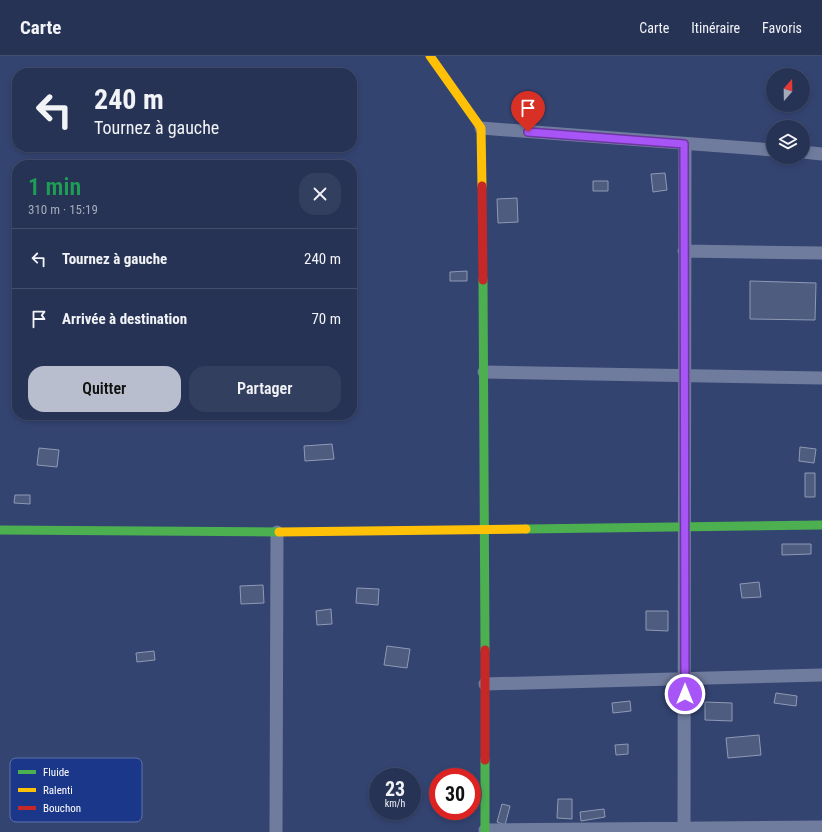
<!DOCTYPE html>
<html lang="fr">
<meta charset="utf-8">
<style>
body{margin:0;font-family:"Roboto Condensed",sans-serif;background:#333f5f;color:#f1f3f6;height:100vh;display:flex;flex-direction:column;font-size:15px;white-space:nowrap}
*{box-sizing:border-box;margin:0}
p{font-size:13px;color:#a4aab9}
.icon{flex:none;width:22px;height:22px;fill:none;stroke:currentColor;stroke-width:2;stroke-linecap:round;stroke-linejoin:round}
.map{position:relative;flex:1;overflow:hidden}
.details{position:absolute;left:12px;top:104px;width:345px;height:260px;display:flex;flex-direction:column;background:#273355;border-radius:16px;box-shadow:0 2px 6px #0003,0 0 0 1px #434e6c}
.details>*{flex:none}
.guide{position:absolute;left:12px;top:12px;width:345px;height:84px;border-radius:16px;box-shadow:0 2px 6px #0003,0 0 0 1px #434e6c;background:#273355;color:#f1f3f6;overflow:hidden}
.needle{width:26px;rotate:20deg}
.fabs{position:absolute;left:766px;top:12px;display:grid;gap:8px}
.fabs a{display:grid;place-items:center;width:44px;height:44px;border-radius:50%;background:#273355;box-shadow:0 2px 6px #0003,0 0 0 1px #434e6c;font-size:20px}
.speed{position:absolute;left:369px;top:712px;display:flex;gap:8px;font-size:20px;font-weight:700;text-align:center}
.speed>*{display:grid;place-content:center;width:52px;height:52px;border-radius:50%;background:#273355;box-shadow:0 2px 6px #0003,0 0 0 1px #434e6c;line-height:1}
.speed small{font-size:10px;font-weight:400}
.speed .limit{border:6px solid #d22;background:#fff;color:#111}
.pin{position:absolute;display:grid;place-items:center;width:34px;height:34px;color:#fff;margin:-41px -17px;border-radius:50% 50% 50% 0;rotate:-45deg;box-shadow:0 0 4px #0007}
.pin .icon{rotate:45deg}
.me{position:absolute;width:44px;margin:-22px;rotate:0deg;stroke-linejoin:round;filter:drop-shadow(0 0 3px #0008)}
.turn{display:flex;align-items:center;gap:14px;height:84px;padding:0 16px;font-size:18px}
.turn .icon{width:52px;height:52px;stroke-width:2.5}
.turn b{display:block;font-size:28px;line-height:34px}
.round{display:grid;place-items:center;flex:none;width:42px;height:42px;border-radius:16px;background:#333f5f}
.overview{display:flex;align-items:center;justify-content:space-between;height:68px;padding:0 16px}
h1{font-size:24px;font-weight:600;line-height:30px;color:#1e9e55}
.button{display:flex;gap:8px;margin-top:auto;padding:8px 16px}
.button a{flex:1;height:46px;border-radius:16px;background:#b8becd;color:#111;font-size:16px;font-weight:600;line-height:46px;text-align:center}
.button a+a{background:#333f5f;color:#f1f3f6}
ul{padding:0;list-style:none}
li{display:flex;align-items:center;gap:12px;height:60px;padding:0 16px;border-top:1px solid #434e6c}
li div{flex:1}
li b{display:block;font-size:15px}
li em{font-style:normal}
header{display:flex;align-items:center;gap:24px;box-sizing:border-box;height:56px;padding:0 20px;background:#273355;border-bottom:1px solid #434e6c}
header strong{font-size:19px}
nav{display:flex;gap:22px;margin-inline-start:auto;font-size:14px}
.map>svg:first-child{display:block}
.building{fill:#4e5c80;stroke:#8f99b4}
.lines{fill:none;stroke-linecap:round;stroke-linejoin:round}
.street{stroke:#707c9e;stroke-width:13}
.fast{stroke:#4caf50;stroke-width:9}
.slow{stroke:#ffc107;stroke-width:9}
.jam{stroke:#c62828;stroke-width:9}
.route-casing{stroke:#6d37a1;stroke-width:10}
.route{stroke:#a855f7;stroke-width:7}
.key{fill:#1b378a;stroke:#5f73ad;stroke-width:1}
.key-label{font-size:11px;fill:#fff}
</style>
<header>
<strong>Carte</strong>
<nav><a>Carte</a><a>Itinéraire</a><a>Favoris</a></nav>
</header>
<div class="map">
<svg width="822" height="776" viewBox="0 0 822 776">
<rect width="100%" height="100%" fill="#344471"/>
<path class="building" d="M665 117 667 134 653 136 651 118Z
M593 125H608V135H593Z
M517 142 518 166 498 167 497 143Z
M467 215V225H450V216Z
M750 225 816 227 815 264 750 263Z
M332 388 334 403 305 405 304 390Z
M800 391 816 393 814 407 799 405Z
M39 392 59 394 57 411 37 409Z
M805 417H815V441H805Z
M15 439H30V448L14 447Z
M782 488H811V498L782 499Z
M759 526 761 541 742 542 740 528Z
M263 529 264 547 241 548 240 530Z
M357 532 379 533 378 549 356 547Z
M331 553 332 568 317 569 316 555Z
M646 555H668V575L646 574Z
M387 590 410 593 407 612 384 609Z
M154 595 155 604 137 606 136 597Z
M776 637 797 640 796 650 774 647Z
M630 645 631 655 613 657 612 647Z
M705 646 732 647V665L705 664Z
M759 679 761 699 728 702 726 682Z
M628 688V698L616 699 615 689Z
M558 743H572V763L557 762Z
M502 748 510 750 505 769 497 766Z
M604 753 605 761 581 765 580 756Z"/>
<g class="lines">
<path class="street" d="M481 72 773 94
M803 96 822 98
M684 195 822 197
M484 316 822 322
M485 628 822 619
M485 774 822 771
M276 776 277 476
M684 776 685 88"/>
<path class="fast" d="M483 224 485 594
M526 473 822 469
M0 474 279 476
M485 704V776"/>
<path class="slow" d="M430 0 481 72 482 130
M279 476 526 473"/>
<path class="jam" d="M482 130 483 224
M485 594V704"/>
</g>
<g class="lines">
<g class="route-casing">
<path id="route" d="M528 76 684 88 685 638"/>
</g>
<use href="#route" class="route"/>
</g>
<rect x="10" y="702" width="132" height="64" rx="6" class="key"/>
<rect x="18" y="714" width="18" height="4" fill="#4caf50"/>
<rect x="18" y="732" width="18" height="4" fill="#ffc107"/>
<rect x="18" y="750" width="18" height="4" fill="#c62828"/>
<g class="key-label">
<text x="43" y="720">Fluide</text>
<text x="43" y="738">Ralenti</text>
<text x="43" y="756">Bouchon</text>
</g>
</svg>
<div class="fabs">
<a><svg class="needle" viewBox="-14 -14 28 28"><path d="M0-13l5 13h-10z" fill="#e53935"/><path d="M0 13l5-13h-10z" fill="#a4aab9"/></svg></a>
<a><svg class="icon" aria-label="layers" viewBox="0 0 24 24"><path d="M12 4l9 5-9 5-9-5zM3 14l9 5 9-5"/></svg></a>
</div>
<div class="speed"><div>23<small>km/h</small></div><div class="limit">30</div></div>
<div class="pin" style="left:528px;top:76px;background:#d93025"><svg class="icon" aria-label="arrive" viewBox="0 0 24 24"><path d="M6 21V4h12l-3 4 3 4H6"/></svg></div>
<svg class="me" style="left:685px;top:638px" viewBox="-20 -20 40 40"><circle r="17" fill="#a855f7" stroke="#fff" stroke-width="3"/><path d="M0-11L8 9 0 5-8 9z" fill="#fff"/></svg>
<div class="guide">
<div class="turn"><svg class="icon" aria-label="left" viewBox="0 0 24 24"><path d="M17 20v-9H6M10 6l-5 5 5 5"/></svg><div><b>240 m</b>Tournez à gauche</div></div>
</div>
<section class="details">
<div class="overview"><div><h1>1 min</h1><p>310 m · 15:19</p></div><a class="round"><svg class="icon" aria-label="close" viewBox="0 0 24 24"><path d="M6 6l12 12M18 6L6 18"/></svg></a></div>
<ul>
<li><svg class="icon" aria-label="left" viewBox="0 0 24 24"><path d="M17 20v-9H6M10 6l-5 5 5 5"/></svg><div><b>Tournez à gauche</b></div><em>240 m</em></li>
<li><svg class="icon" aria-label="arrive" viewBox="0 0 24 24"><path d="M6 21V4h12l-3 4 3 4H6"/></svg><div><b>Arrivée à destination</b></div><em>70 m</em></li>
</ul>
<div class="button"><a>Quitter</a><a>Partager</a></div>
</section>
</div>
